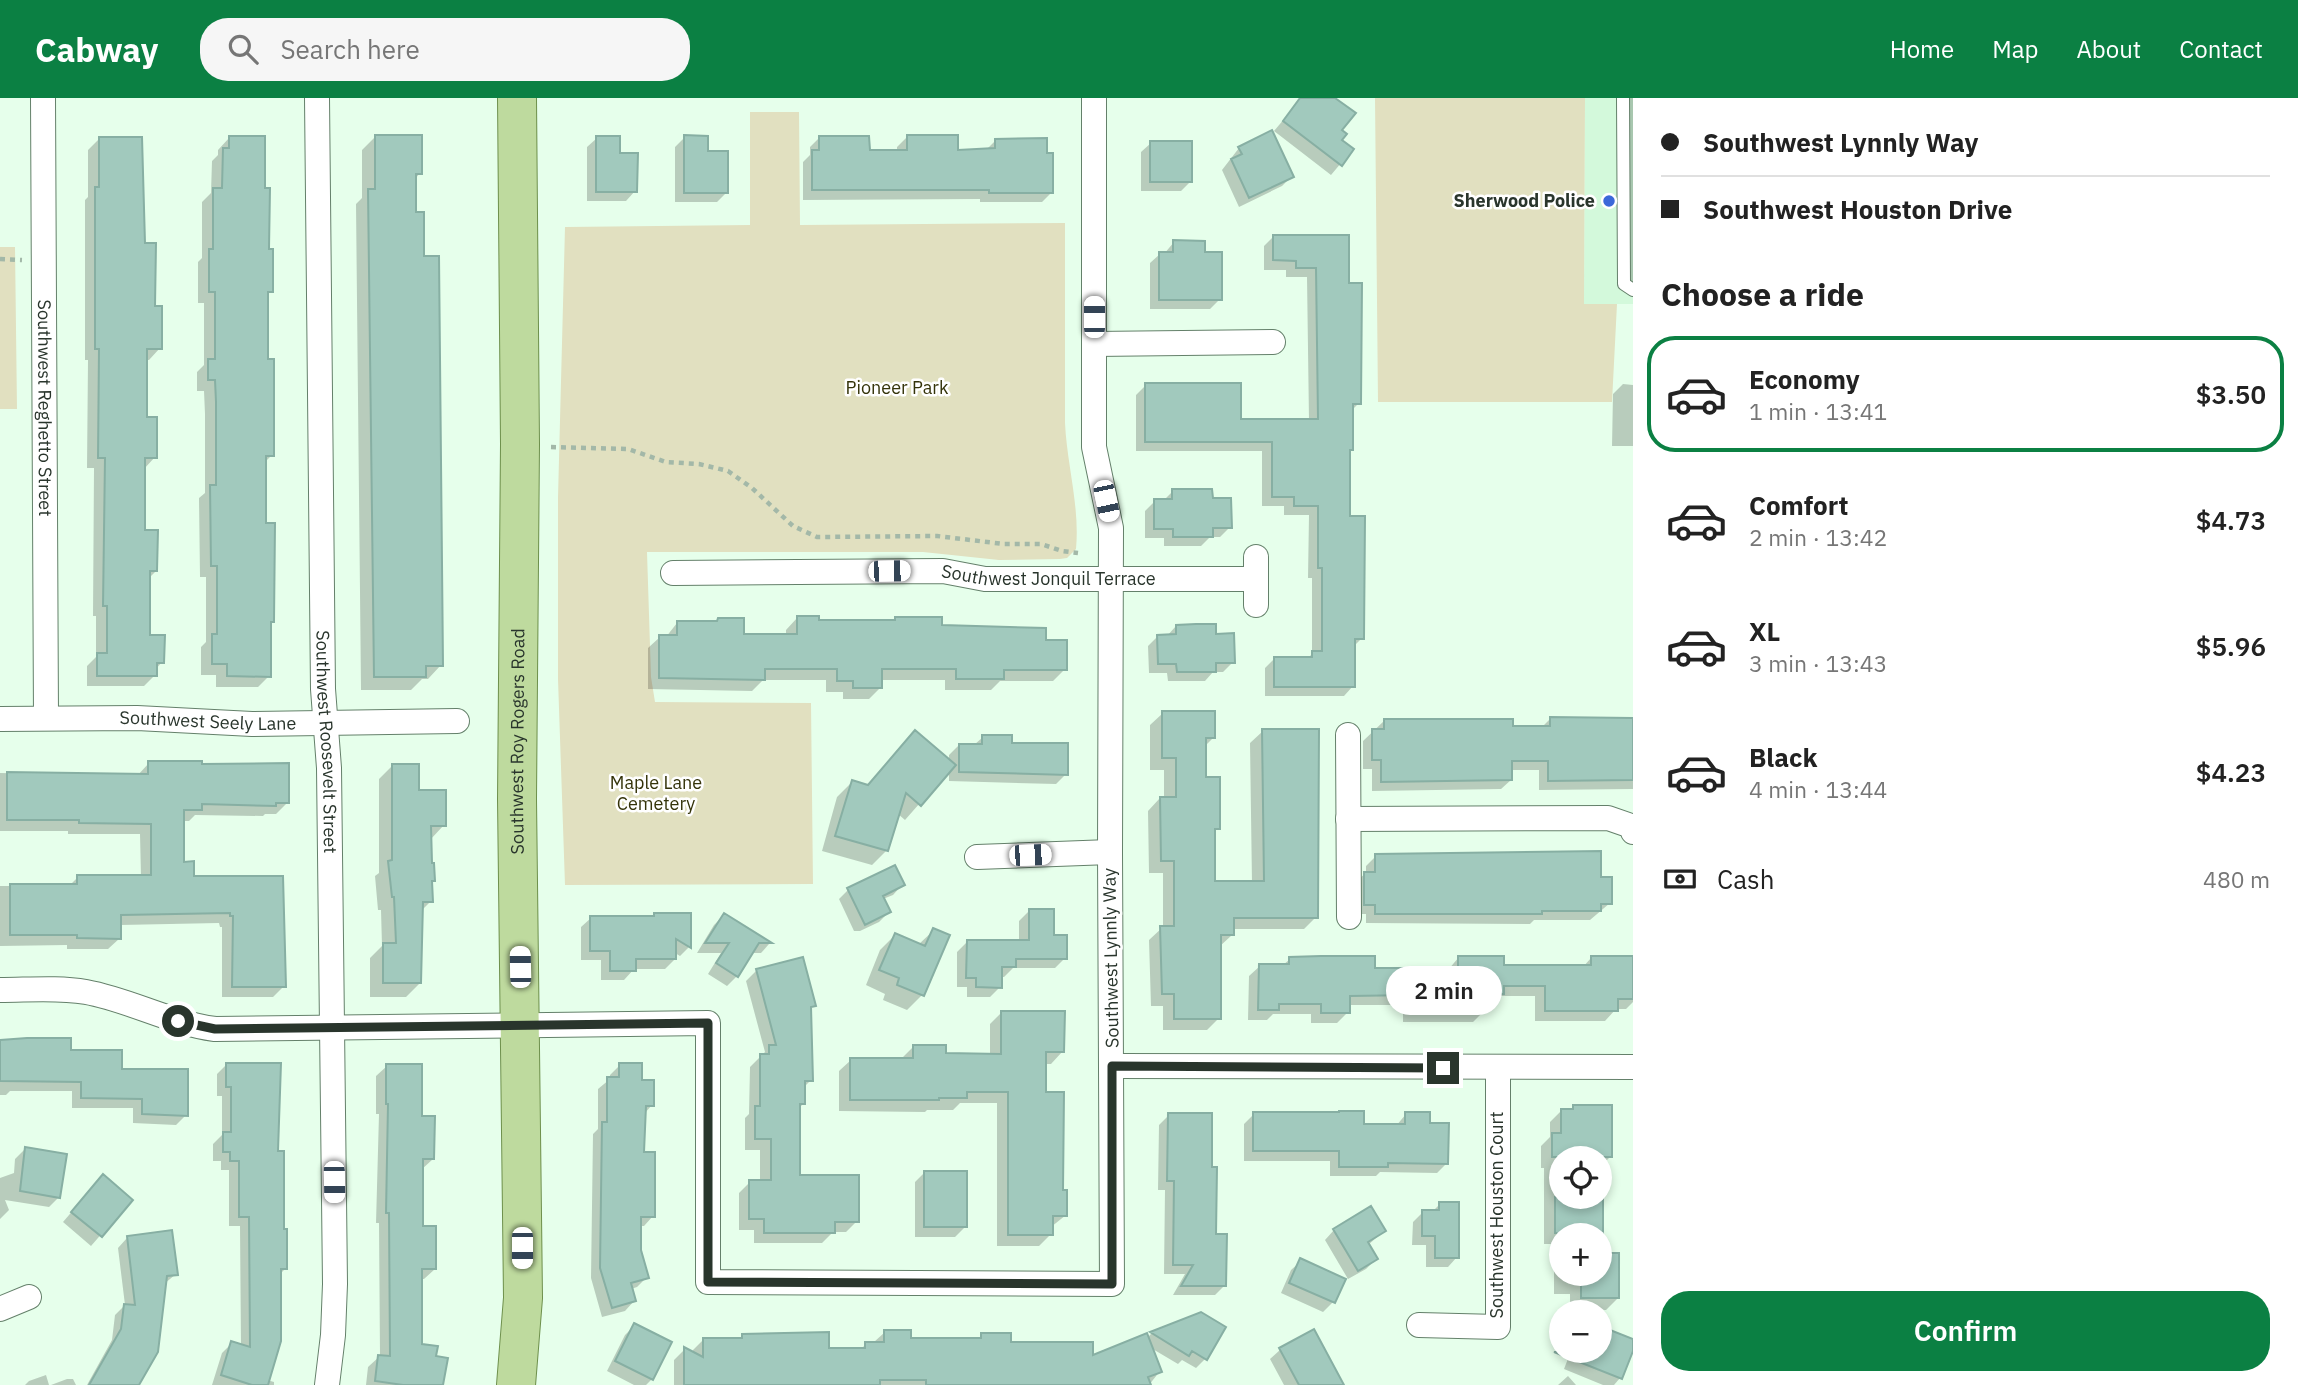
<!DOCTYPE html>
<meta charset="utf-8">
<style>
:root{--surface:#fff;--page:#f6f6f6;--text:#222;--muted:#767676;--line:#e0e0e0;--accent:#0b8043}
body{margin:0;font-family:"IBM Plex Sans",sans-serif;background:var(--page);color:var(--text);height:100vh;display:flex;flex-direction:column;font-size:26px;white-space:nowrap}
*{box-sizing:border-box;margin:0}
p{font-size:23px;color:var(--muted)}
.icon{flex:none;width:38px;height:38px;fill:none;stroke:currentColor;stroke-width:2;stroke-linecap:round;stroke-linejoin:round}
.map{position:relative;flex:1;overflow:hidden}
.drawer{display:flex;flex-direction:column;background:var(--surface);width:665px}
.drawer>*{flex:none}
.hud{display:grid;align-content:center;height:154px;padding:0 28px;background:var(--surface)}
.tools{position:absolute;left:1549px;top:1048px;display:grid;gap:14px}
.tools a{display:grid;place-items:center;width:63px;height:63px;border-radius:50%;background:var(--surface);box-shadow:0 4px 10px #0003;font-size:35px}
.end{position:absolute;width:32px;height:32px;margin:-16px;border:9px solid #29352c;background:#fff;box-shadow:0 0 0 4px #fff}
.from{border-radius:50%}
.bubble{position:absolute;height:49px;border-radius:24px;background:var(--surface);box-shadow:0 4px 10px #0003;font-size:23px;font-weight:600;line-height:49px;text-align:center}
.car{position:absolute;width:21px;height:42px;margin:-21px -10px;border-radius:9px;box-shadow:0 0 5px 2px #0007;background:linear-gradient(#fff 24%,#345 0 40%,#fff 0 76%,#345 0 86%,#fff 0)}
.hud b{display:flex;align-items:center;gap:24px;height:66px;font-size:26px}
.hud b+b{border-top:2px solid var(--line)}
.hud i{width:18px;height:18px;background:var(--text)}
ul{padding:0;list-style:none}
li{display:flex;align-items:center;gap:21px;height:116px;margin:0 14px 10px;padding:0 14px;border:4px solid transparent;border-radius:28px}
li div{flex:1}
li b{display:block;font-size:26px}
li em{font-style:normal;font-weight:600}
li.active{border-color:var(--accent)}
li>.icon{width:63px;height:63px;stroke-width:1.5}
h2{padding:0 28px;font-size:32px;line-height:84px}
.pay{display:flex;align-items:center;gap:18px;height:77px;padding:0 28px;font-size:26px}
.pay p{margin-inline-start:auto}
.cta{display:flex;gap:14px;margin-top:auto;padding:14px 28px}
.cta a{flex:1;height:80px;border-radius:28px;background:var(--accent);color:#fff;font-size:28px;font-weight:600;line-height:80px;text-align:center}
header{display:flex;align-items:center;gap:42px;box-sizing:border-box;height:98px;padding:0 35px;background:var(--accent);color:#fff}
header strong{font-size:33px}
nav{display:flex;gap:38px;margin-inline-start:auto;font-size:24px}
.search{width:490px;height:63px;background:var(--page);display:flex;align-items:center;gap:18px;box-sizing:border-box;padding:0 24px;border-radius:28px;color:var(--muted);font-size:26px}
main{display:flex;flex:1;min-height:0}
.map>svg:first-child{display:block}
</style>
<header>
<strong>Cabway</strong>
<div class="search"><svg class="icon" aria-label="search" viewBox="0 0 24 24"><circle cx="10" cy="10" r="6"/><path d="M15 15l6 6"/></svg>Search here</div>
<nav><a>Home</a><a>Map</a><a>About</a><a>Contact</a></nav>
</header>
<main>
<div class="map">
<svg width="1633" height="1287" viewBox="0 0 1633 1287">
<rect width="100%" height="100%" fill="#e6ffeb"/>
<path fill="#d3f9db" d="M1585 0H1633V206H1584Z"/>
<path fill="#e1e0c0" d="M1375 0H1585L1584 206H1617L1612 304H1378Z
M750 14H799L800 127 1065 125V325C1067 367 1080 409 1076 451L1067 460 1060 461 999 462 923 454H647L651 579 655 604 811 605 813 786 565 787 558 581V400L565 129 750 127Z
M0 149H15L17 311H0Z"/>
<path fill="#0003" fill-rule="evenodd" d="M1309 0H1333L1340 33V43L1352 52 1331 77 1274 33 1301 1Z
M1617 0H1633V184H1617Z
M376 38 420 75 415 81V115L422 160 441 567 428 581H422L411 592H361L356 106 362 100V52Z
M685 39 706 54 727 94 717 104H675V49Z
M907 39 956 53 986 52 996 42 1052 94 1042 104H980V101L803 102V64L810 57V49L819 40 868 53H897V49Z
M229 40 267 153 271 193 266 199V263L272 357 264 365V426L272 523 269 526V578L258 589H216V577H201V549L206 544V479H200L199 400 205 395V316L204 293H197V274L204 267V205H198V164L202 160V104L211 95 212 63 218 57V52Z
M597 40 618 57 635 93 626 103H587V49Z
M99 41 143 147 160 250 149 262H146V321L155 359 144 371V434L156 473 149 480 148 538 162 564 155 572V577L144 588H87V568L96 559V518H93L94 370H87L88 262H85V102L88 99V52Z
M1151 45 1191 83 1181 93H1141V54Z
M1239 50 1292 78 1282 88 1239 109 1222 72Z
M1274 138 1347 186 1359 305 1351 313V351L1348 354V419L1362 540 1353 549V588L1344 598H1265V570L1275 560H1308L1312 556V480H1308L1309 417H1284V408H1262V353H1136V297L1146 287 1239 322 1309 323 1307 179H1286V172H1264V148Z
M1174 144 1203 156 1220 201 1210 211H1150V165L1160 156H1164Z
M1623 286 1633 287V348H1612L1613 296Z
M1173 393 1211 402 1230 429 1220 439H1210L1201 448H1164V440H1145V413L1155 403H1163Z
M797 520 818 524H893L896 521 1044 543 1065 571 1053 583H1000L991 592H945V582H881L880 590 869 601H843V594H826V582H763L752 593 648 591V550L660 539H666L677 525H715L718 522 742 537H786V532Z
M1176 528 1214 538 1233 564 1223 574H1213L1205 583H1168L1167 575H1149L1148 548 1158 538H1167Z
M1163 615 1214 639 1205 648 1204 681 1218 730 1213 735V785H1252L1250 645 1263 633 1316 819 1304 831H1232V837L1219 849V920L1207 932H1163V908H1151L1149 842 1163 829V775H1149L1148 713 1160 700H1164V672H1150V627Z
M1551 620 1633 622V691L1539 692V672H1511V682L1501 691 1372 693V671H1363V643L1385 622 1542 629Z
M983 639 1010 646 1066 676 1056 686 949 683V672L905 722 898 716 887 752 872 767 822 753 837 699 852 684 867 688 901 649 949 663V657L959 647H974Z
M149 665 200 668 288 704 276 716H265L263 718 195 717 189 723H182V766L193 780H281L284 888 273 899H222V829H220L219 825 120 827V840L108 851H67V847L0 848V788H69L78 779H141L140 736H68V733H0V675L137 678Z
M393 667 444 727 430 742 433 783 431 785V803L421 813 420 885 406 899H370V860L382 848 381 812H378L375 778 379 775V681Z
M1376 758 1610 805 1590 822H1534L1530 826 1366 825V816H1355L1354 785 1366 775V768Z
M902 787 893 797 883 801 889 814 879 824 860 833H854L839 801 848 792Z
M1029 813 1052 839 1065 860 1055 870H1013L1004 879H1000V889L990 899H967V889H957V854L967 844H1019V823Z
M689 817V849L680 858 675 855V861L665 871H634L624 882H601V862H581V829L591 820Z
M724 817 769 846 761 855H751L737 878 727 888 708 876 721 855H697L714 827Z
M934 832 948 838 922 897 907 912 883 902 885 896 866 887 880 852 895 837 918 847Z
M1459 859 1502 869H1583L1591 860H1633V904L1626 911H1616L1605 923H1535V898H1499L1491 906H1484V913L1473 924H1403V907H1348V914L1337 925H1311V916H1273L1267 922H1248L1249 878 1260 868H1282L1290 861 1373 872H1448Z
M757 872 814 907 809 912 811 982 804 989V1005L799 1010V1079L857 1123 846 1134H833L822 1145H754V1132H739V1095L750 1084H760V1052H745V1020L749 1016 750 969 765 954 746 883Z
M1002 914 1062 954 1051 966H1044V996L1066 1117 1051 1129V1136L1039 1148H997V1005H960L953 1012H927L925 1014 839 1013V973L851 962 902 960 914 948 944 957H990V926Z
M0 943 69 953 120 973 186 1017 176 1027 133 1025V1010H72V993H10L6 997H0Z
M227 966 276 1055 286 1170 279 1177 267 1282 274 1284V1287H212L222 1255 232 1245 241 1248 240 1128H229V1072H221V1063H213V1046L222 1037V998H217V976Z
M620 967 640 983 652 1007 644 1016 642 1056 653 1118 644 1128H639V1153L647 1179 637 1189 631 1191 634 1203 625 1213 602 1219 591 1180 593 1036 598 1031V991L610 981V977Z
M387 968 421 1019 433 1061 421 1072V1129L435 1171 424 1181H421V1247L434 1259 442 1287H366L368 1269 380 1258 379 1125H376L379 1016H376V978Z
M1574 1009 1610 1059 1602 1067V1157L1618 1200 1606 1212H1570V1196H1554V1146H1544V1070H1541V1048L1550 1039V1024L1562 1012H1571ZM1561 1060H1600V1099H1561ZM1561 1138H1600V1176H1561Z
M1254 1016 1362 1028H1396L1406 1016 1429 1027 1447 1065 1437 1075 1380 1074 1376 1078H1330V1063H1244V1026Z
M1169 1017 1210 1071 1215 1138 1225 1187 1215 1197H1173L1185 1176H1164L1165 1092H1158L1159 1027Z
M25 1051 59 1099 49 1109 5 1102 9 1112 0 1121V1080L14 1075 15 1061Z
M925 1074 965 1129 955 1139H915V1084Z
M93 1089 131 1102 91 1148 63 1124Z
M1440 1106 1457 1159 1448 1169H1426V1147H1412L1413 1124 1423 1114H1432Z
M1334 1132 1384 1133 1368 1147 1376 1161 1366 1171 1348 1181 1325 1142Z
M127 1140 176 1176 164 1186 137 1287H87L112 1242 115 1217 125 1207 118 1150Z
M1301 1163 1333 1204 1323 1214 1281 1195 1291 1172Z
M1201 1216 1205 1261 1196 1270 1182 1262 1178 1266 1151 1250 1160 1273 1149 1287H674V1262L684 1252 693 1256V1252L704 1241 739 1242 743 1238 827 1252H860L866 1246 874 1244 885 1234 910 1241H978L982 1237 1009 1246 1091 1260 1147 1240 1151 1236Z
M635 1227 670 1245 652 1281 646 1287H634L607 1273 625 1237Z
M1606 1232 1633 1243 1620 1280 1614 1287H1603L1564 1271 1571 1253H1600V1238Z
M1280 1252 1342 1287H1284L1270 1261Z
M46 1277 49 1287H25L29 1283Z
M1568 1278 1576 1287H1558Z
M67 1281H73L76 1287H51Z"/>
<path fill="#a1c9bd" stroke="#87afa3" stroke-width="2" d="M1300 0H1335L1356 15 1342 32 1347 36 1342 42 1354 51 1342 68 1283 23Z
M1272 32 1294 79 1249 100 1231 61 1242 56 1238 49Z
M375 37H422V76H416V114H424V158H439L443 568H426V579H374L368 91H375Z
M684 37 708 38V53H728V95H684Z
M907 37H958V52L995 50V41L1047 40V55H1053V95H989V92H812V52H819V38H869L870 52H907Z
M229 38H265V90H270L269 151H273V194H268V261H274V358H266V425H275L274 524H271V579L227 578V566H212V536H217V468H211L210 387H216V304L215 282H208V261H215V194H209V151H213V90H222L223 50H229Z
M596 38H620V55H638L637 94H596Z
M99 39H142L145 145H156L155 208H162V251H147V319H157V360H145V432H158L157 473H150V537H165L164 565H157V578H97V555H107V508H103L105 360H98L99 251H95V89H99Z
M1150 43H1192V84H1150Z
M1273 137H1349V185H1362L1361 306H1353V352H1350V418H1365L1364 541H1355V589H1274V559H1312V553H1322V470H1318V408H1294V399H1272V344H1145V285H1241V321H1318L1316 170H1296V163L1273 162Z
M1173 142 1205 143V154H1222V202H1159V154H1173Z
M1172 391H1212L1213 400H1231L1232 430H1213V439H1173V431H1154V401H1172Z
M797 518H819V522H895V519H942V527L1046 530V542H1067V572H1004V581H956V571H882V590H853V583H837V571H765V582L659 580V537H677V523H717L718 520H744V536H797Z
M1196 526H1216V536L1234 535 1235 565H1216V574H1177L1176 566H1158L1157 537 1176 536V527Z
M1162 613H1215V640H1206V679H1220V731H1215V783H1264L1262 631H1319L1318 820H1234V837H1221V921H1174V896H1162L1160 828H1174V763H1161L1160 699H1176V660H1162Z
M1550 619 1633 620V682L1548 683V663H1512V682L1381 684V662H1372V631H1384V621H1513V628H1550Z
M915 632 956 667 921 708 906 695 888 753 835 738 852 682 868 687Z
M982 637H1012V645H1068V677L959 674V646H982Z
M148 663H202V666L289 665V705H276V708L202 706V712H184V764L194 763V778H283L286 889H232L233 818H230V815L121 817V841L77 840V837H10V786H77V777H151V726L79 725V722H7V674L148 676Z
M392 666H419V692H446V728H431L432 765H434L435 783H432L433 804H423L421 885H383V845H396L394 799H392L388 763 392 762Z
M1601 753V779H1612V806H1601V813H1542V816H1375V807H1364V774H1375V756Z
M895 767 905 787 883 798 891 814 865 827 847 790Z
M1029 811H1054V837H1067V861H1016V869H1002V890L976 889V880H966L967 842H1029Z
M654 815H691V850L676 841V861H636V873H610V853H590V818H654Z
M724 815 772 845H759L738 879 716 865 729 845H705Z
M933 830 950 837 924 898 897 887 899 880 879 872 895 835 925 848Z
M1321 858H1375V870H1458V858H1504V867H1591V858H1633V901H1618V913H1545V888H1504V896H1486V914H1413V897L1350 898V915H1321V906H1279V912H1258L1259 866H1289V859Z
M803 859 816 908 811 909 813 983H805V1006H800V1077H859V1124H835V1135H764V1121H749V1082H771V1041H755V1008H760V956H769V947H776L756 871Z
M1001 913H1065L1064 954H1046V994H1064L1063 1092H1067V1118H1053V1137H1008V994H967V1000H939V1002H850V960H913V947H946V955L1001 956Z
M27 940H71V952H122V971H188V1018L142 1016V1001L81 1000V984L0 983V942Z
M226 965H281L278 1053H284V1131H287V1171H281V1243L268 1287H252L221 1277 231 1243 250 1249 249 1119H239V1063H230V1054H223V1034H231V989H226Z
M619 965H642V982H654V1008H646L644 1054H655V1119H641V1152L649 1180 631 1185 636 1203 612 1210 600 1170 602 1024H607V979H619Z
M386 966H422V1018H435L434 1061H423V1128H436V1171H422V1246L438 1248 436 1258 448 1260 443 1287H403L375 1283 378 1257 390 1258 389 1115H386L388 1006H386Z
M1573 1007H1612V1059H1552V1035H1561V1011H1573Z
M1339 1013H1364V1026H1405V1014H1430V1025H1449L1448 1066 1388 1065V1069H1339V1053H1253V1014H1339Z
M1168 1015H1212V1069H1217L1216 1136H1227L1226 1188H1181L1193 1167H1173L1174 1083H1167Z
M25 1049 67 1056 60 1100 20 1093Z
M924 1073H967V1129H924Z
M103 1076 133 1102 102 1139 71 1114Z
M1555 1099H1603V1135H1555Z
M1439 1104H1459V1160H1435V1138H1422V1112H1439Z
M1371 1108 1386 1133 1368 1144 1378 1161 1358 1173 1333 1131Z
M172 1132 178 1177 167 1178 158 1254 139 1287H89L121 1231 124 1206 135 1207 127 1138Z
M1600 1155H1619V1200H1581V1176H1600Z
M1300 1160 1346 1181 1335 1205 1289 1185Z
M1201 1214 1226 1229 1207 1262 1192 1253 1189 1258 1150 1234Z
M634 1225 672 1244 653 1282 615 1263Z
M1605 1230 1633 1241V1253L1622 1281 1554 1254 1600 1253V1245Z
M1314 1231 1344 1287H1299L1279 1250Z
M884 1232H911V1240H981V1235H1011V1244H1093V1257L1147 1235 1162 1274 1148 1279 1151 1287H926V1282H880V1287H684V1249L703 1259V1240H742V1236L829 1234V1250H865V1244H884Z"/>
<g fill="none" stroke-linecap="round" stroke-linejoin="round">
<defs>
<path id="lane" d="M1623 0 1624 186 1633 192"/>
<g id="street">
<path id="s1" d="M43 0 46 620"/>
<path id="s2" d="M317 0 323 591 329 670 335 1186 333 1237 327 1287"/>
<path d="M1094 246 1273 244"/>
<path d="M1256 459V507"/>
<path id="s3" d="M673 475 943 473 985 481H1256"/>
<path id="s4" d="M0 621 137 620 252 626 457 623"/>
<path d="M1348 637 1349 819"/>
<path d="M1348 721 1608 720 1631 728 1633 734"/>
<path d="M977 759 1110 754"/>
<path d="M0 892C28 892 58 889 86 894 130 902 170 925 215 931L708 925V1184L1112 1186 1110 754 1111 430 1094 349V0"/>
<path d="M1112 968 1633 969"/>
<path d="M0 1211 29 1199"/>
<path d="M1419 1227 1498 1229V970"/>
</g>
<g id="primary">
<path id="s5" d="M516 1287 523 1200 517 701 520 346 517 0"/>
</g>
</defs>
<use href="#lane" stroke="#64806a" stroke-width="14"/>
<use href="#street" stroke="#64806a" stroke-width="26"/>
<use href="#primary" stroke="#6e904c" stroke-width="40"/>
<path stroke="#a3b8a8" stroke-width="4.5" stroke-dasharray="5 5" stroke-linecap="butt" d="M0 161 22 162
M551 349 628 351 666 364 699 366 728 373 752 390 793 428 817 439 937 438 1004 446H1041L1062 453 1078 455"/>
<use href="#lane" stroke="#fff" stroke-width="12"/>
<use href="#street" stroke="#fff" stroke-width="24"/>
<use href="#primary" stroke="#beda9e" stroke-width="38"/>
</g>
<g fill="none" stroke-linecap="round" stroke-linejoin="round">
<path stroke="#29352c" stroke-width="9" d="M178 923 215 931 708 925V1184L1112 1186V968L1443 970"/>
</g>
<circle fill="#3c68d9" stroke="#fff" stroke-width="2.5" cx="1609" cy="103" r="7"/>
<g text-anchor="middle" stroke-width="5" stroke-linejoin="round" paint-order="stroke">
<g font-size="18" font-weight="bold" fill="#29352c" stroke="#fff" text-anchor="end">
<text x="1595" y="109">Sherwood Police</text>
</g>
<g font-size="18" fill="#343309" stroke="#fff">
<text x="897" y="296">Pioneer Park</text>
<text x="656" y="691">Maple Lane<tspan x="656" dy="21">Cemetery</tspan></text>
</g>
<g font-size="18" fill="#29352c" stroke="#fff">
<text dy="6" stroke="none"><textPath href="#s1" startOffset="310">Southwest Reghetto Street</textPath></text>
<text dy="6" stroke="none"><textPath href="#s3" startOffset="376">Southwest Jonquil Terrace</textPath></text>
<text dy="6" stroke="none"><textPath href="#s4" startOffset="208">Southwest Seely Lane</textPath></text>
<text dy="6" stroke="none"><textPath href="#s2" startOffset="644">Southwest Roosevelt Street</textPath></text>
<text dy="6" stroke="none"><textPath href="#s5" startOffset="644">Southwest Roy Rogers Road</textPath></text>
<text transform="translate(1111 860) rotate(-91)" y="6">Southwest Lynnly Way</text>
<text transform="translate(1497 1117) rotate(-90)" y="6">Southwest Houston Court</text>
</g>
</g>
</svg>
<div class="tools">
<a><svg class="icon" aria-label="locate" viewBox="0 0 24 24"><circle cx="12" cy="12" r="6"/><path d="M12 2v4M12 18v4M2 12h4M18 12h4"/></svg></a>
<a>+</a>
<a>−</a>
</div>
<i class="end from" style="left:178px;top:923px"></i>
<i class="end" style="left:1443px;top:970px"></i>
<div class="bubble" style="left:1386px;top:868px;width:116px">2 min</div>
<i class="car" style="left:1094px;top:219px;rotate:0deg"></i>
<i class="car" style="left:1106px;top:403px;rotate:168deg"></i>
<i class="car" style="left:889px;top:473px;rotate:89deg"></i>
<i class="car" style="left:1030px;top:757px;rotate:88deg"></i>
<i class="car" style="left:520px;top:869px;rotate:359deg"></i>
<i class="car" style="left:334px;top:1084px;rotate:179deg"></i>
<i class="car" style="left:522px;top:1150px;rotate:180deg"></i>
</div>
<section class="drawer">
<div class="hud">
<b><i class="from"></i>Southwest Lynnly Way</b>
<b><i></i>Southwest Houston Drive</b>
</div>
<h2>Choose a ride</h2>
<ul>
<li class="active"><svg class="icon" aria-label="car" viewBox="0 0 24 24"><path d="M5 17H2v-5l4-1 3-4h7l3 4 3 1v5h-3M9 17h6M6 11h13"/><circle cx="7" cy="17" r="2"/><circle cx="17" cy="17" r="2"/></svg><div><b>Economy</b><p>1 min · 13:41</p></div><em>$3.50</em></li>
<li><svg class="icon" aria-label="car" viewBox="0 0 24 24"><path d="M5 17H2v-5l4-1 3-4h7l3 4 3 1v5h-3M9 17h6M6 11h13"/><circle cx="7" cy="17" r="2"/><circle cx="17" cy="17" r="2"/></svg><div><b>Comfort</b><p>2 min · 13:42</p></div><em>$4.73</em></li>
<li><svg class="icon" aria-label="car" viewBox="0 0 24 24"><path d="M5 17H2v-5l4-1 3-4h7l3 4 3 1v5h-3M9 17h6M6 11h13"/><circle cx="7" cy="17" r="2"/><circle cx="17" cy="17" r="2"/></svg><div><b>XL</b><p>3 min · 13:43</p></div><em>$5.96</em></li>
<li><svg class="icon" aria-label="car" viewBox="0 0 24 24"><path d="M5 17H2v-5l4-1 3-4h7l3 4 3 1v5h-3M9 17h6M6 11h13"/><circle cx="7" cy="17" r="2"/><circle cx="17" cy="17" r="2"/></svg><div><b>Black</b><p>4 min · 13:44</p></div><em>$4.23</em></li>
</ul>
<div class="pay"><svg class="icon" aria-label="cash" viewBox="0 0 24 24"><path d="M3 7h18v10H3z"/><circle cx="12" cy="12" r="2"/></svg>Cash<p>480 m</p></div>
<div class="cta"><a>Confirm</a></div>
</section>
</main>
